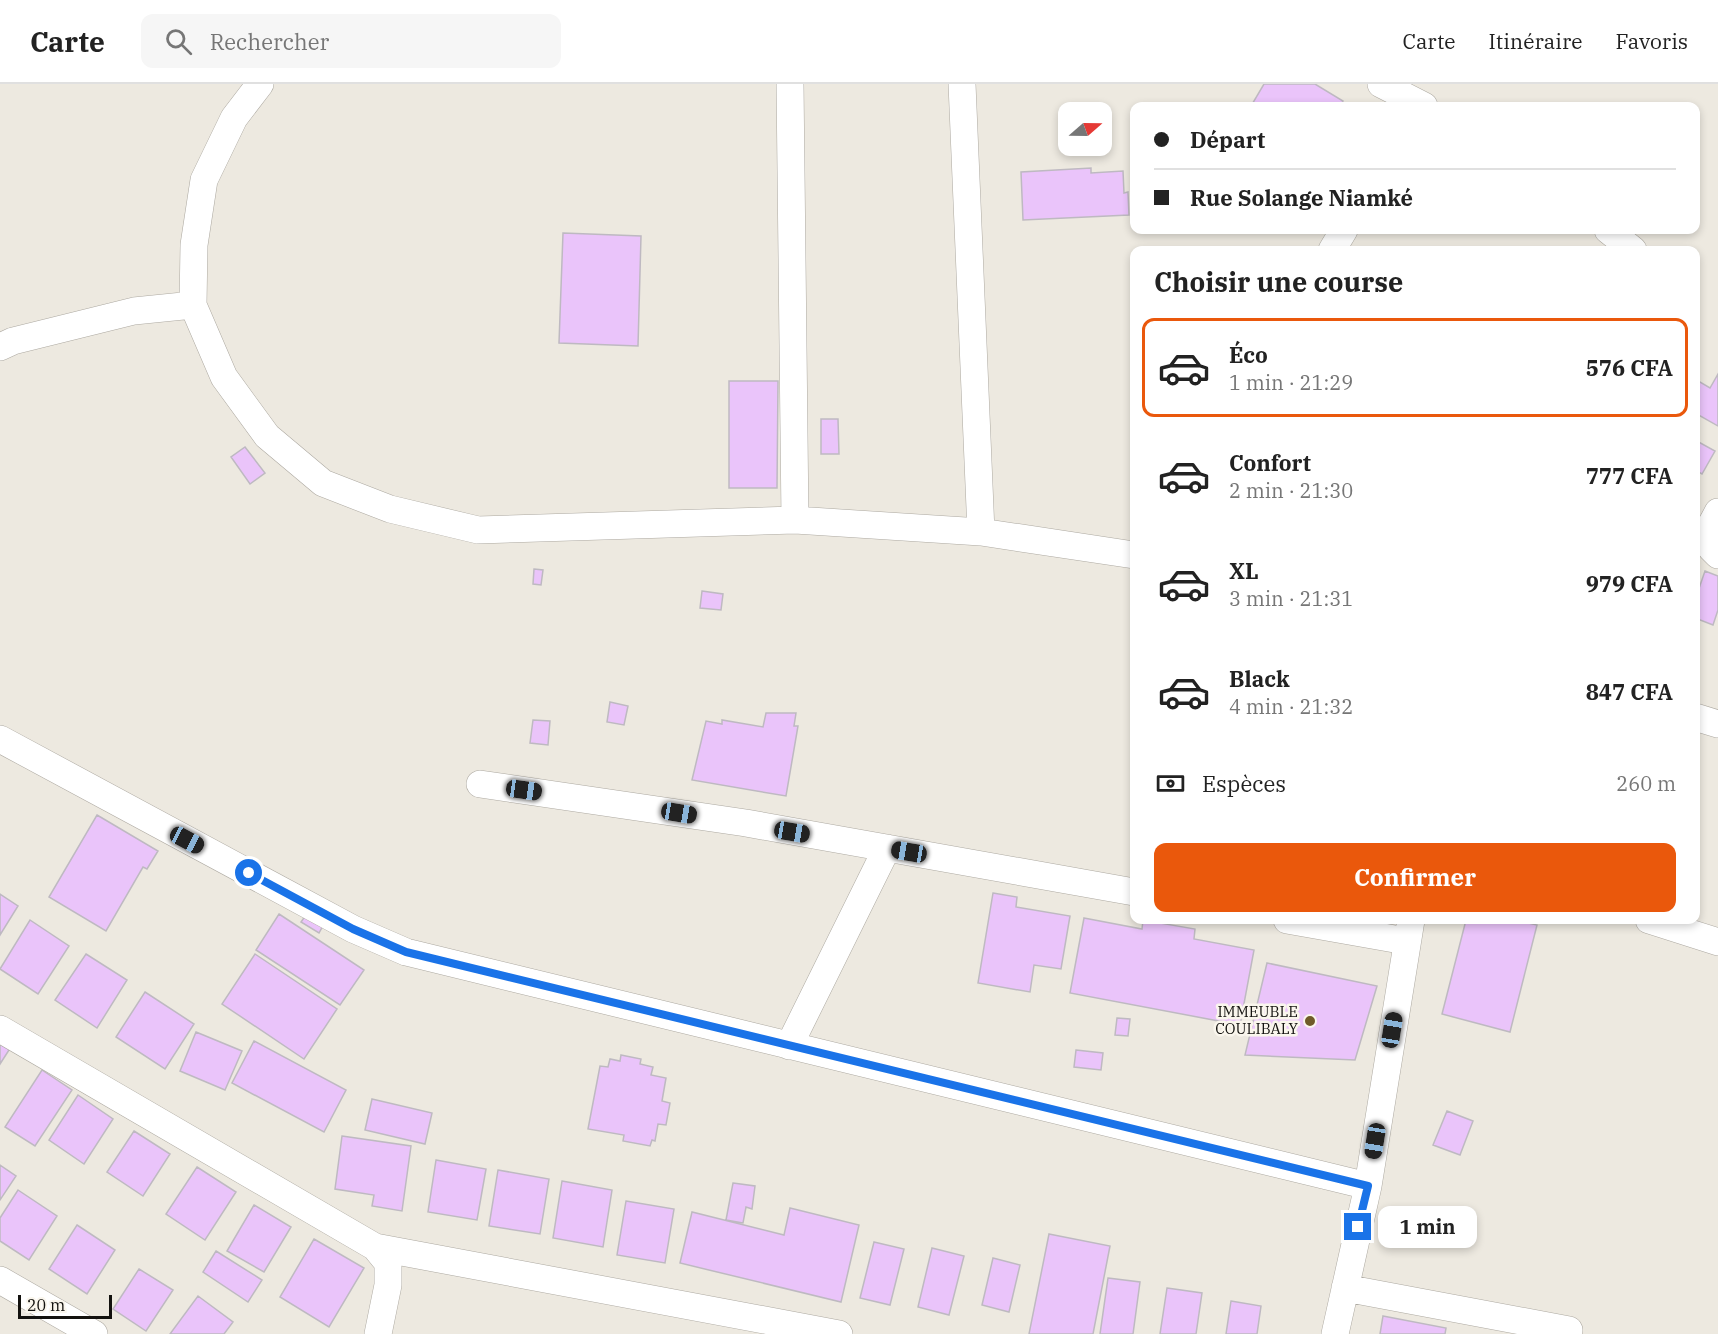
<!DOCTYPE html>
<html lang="fr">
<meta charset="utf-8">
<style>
:root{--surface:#fff;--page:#f6f6f6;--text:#222;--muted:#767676;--line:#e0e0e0;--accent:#ea580c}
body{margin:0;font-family:"IBM Plex Serif",serif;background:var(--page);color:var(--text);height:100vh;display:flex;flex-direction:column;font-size:22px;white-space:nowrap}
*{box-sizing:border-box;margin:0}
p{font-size:20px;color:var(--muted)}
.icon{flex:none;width:33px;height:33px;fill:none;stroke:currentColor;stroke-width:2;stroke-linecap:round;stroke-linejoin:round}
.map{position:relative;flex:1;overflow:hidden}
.drawer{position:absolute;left:1130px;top:162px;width:570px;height:678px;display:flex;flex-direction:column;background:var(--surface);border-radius:12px;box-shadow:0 3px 9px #0003}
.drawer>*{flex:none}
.hud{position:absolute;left:1130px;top:18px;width:570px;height:132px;border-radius:12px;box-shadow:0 3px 9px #0003;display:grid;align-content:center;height:132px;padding:0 24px;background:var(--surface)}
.needle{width:39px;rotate:70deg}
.buttons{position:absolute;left:1058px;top:18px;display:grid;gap:12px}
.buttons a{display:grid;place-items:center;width:54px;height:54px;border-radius:12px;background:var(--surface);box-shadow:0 3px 9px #0003;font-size:30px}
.scale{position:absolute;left:18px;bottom:15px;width:94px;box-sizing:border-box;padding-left:6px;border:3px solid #13120f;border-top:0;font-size:16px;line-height:21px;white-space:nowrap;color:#13120f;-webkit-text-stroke:4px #faf6ed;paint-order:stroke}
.end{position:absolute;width:27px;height:27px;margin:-14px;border:8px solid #1a73e8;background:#fff;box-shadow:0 0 0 3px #fff}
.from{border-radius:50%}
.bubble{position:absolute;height:42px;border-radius:12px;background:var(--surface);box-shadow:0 3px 9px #0003;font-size:20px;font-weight:700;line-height:42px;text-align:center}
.car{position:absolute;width:18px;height:36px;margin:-18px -9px;border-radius:8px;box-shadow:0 0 4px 2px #0007;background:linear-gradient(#222 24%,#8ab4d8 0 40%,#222 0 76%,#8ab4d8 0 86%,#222 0)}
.hud b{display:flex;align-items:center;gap:21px;height:57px;font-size:22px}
.hud b+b{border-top:2px solid var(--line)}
.hud i{width:15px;height:15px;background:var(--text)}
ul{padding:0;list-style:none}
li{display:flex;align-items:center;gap:18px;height:99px;margin:0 12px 9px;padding:0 12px;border:3px solid transparent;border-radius:12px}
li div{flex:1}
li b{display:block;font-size:22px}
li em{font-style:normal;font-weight:700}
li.current{border-color:var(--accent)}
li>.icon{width:54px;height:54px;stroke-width:1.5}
h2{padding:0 24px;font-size:27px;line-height:72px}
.pay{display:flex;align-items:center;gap:15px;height:66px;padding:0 24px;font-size:22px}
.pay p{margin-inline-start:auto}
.action{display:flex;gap:12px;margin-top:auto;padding:12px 24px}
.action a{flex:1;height:69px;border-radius:12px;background:var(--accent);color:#fff;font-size:24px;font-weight:700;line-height:69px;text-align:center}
header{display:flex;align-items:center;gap:36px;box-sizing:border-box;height:84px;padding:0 30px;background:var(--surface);border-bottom:2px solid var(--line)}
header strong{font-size:28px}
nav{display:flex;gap:33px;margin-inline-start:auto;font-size:21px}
.search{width:420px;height:54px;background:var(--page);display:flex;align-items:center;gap:15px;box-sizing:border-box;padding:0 21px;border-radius:12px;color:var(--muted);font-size:22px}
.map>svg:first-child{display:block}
</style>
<header>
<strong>Carte</strong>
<div class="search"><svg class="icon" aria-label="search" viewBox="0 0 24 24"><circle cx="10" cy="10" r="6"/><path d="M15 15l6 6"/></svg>Rechercher</div>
<nav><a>Carte</a><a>Itinéraire</a><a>Favoris</a></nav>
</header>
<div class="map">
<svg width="1718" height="1250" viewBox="0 0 1718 1250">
<rect width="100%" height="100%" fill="#ede9e0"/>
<path fill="#eac4fa" stroke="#beb9c1" stroke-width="1.5" d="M1264 0H1315L1343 17 1340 22H1251Z
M1091 84V89L1123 87 1124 109 1128 108 1129 131 1023 136 1021 88Z
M563 149 641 152 638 262 559 259Z
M1718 290V342L1695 329V295L1710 304Z
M729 297H778L777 404H729Z
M821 335H838L839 370H821Z
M1695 356 1715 367 1702 390 1695 386Z
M245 363 265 389 250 400 231 373Z
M534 485 543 486 541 501 533 500Z
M1705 487 1718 492V526L1713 541 1695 534V516Z
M702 507 723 510 721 526 700 524Z
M610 618 628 622 624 641 607 638Z
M766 629H796L794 642H798L786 712 692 696 706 637 722 640V636L763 643Z
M533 636 550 637 548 661 530 659Z
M97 731 158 767 147 785 143 783 106 847 49 813Z
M993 809 1017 813 1016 823 1070 832 1061 885 1034 881 1030 908 978 899Z
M0 810 18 822 0 851Z
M308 828 325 838 319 849 301 838Z
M279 830 364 886 340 921 256 866Z
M1084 834 1142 845 1143 836 1195 845 1194 855 1254 866 1240 941 1070 909Z
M30 836 69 862 38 910 0 885Z
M1466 836H1515L1537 841 1510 948 1442 930Z
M86 870 127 896 97 944 55 916Z
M255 870 337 925 304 975 222 920Z
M1267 879 1377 902 1355 976 1245 971Z
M145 908 194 940 165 985 116 953Z
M1117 934 1130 935 1128 952 1115 951Z
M196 948 242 967 225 1006 180 987Z
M0 955 11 963 0 980Z
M254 957 346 1006 324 1048 232 999Z
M1076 966 1103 969 1101 986 1074 983Z
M621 971 641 975 640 980 653 983 651 991 666 994 662 1017 670 1019 666 1041 658 1040 655 1057 652 1056 650 1062 623 1057 624 1051 588 1045 600 982 608 983 610 975 620 977Z
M42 986 72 1006 35 1062 5 1043Z
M78 1011 113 1035 84 1080 49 1056Z
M372 1015 432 1029 425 1060 365 1046Z
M1447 1027 1473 1037 1460 1071 1433 1061Z
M134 1047 170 1070 143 1112 107 1088Z
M342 1052 411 1062 402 1127 372 1122 374 1111 335 1105Z
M436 1076 486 1085 477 1136 428 1128Z
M0 1081 16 1092 0 1116Z
M197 1083 236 1108 205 1156 166 1130Z
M498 1086 549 1095 540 1150 489 1142Z
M562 1097 612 1106 603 1163 553 1154Z
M733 1099 755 1102 752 1125 746 1123 743 1139 726 1136Z
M18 1106 57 1132 29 1176 0 1157V1134Z
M626 1117 674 1125 665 1179 617 1171Z
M254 1121 291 1143 264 1188 227 1167Z
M790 1124 859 1141 841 1218 680 1179 692 1128 784 1151Z
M77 1141 115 1166 87 1210 49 1185Z
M1049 1150 1110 1162 1093 1250H1029Z
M314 1155 364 1184 329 1243 280 1213Z
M874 1158 904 1165 890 1221 860 1214Z
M932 1164 964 1172 949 1231 918 1223Z
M216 1167 262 1196 248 1218 203 1188Z
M993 1174 1020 1181 1009 1228 982 1221Z
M139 1185 173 1206 146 1247 113 1225Z
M1108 1194 1140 1198 1133 1250H1100Z
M1167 1204 1202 1209 1196 1250H1160Z
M198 1212 233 1238 224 1250H170Z
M1231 1217 1261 1222 1257 1250H1226Z
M1383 1232 1446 1244 1445 1250H1380Z"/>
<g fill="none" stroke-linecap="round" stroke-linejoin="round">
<defs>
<path id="minor" d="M790 0 795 436
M962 0 981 448
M1381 0 1424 22
M1608 146 1633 166
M1332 166 1344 146
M193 221 224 293 267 352 323 399 390 425 478 446 795 436 981 448 1134 471
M0 263 13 257 134 227 193 221 194 161 204 96 234 34 260 0
M1718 428 1711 441V464L1718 471
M1695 633 1718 640
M0 655 353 845 406 868 1368 1102
M480 700 746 739 1134 808
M1287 836 1406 857
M1649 836 1718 858
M0 945 375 1163 839 1250
M789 962 887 764
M375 1163 388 1179V1201L378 1250
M0 1196 94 1250
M1345 1204 1569 1246
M1335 1250 1368 1102 1411 836"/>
</defs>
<use href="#minor" stroke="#ada9a1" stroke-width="28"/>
<use href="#minor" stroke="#fff" stroke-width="27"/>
</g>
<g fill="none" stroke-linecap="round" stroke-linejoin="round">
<path stroke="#1a73e8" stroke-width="8" d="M249 789 353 845 406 868 1368 1102 1358 1143"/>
</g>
<circle fill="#6f5b29" stroke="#faf6ed" stroke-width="2" cx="1310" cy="937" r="6"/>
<g text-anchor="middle" stroke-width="5" stroke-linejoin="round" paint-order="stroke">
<g font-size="15" fill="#13120f" stroke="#faf6ed" text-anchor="end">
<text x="1298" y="933">IMMEUBLE<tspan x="1298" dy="17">COULIBALY</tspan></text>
</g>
</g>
</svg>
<div class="buttons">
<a><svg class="needle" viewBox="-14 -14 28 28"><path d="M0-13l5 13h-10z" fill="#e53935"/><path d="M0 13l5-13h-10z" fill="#767676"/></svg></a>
</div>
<div class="scale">20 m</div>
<i class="end from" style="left:249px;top:789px"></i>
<i class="end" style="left:1358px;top:1143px"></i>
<div class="bubble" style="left:1378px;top:1122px;width:99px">1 min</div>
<i class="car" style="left:524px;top:706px;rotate:98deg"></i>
<i class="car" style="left:679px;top:729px;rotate:99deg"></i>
<i class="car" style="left:792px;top:748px;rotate:100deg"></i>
<i class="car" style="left:187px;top:756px;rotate:118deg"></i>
<i class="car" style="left:909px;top:768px;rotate:280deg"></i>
<i class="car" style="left:1392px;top:946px;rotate:9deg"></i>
<i class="car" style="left:1375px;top:1057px;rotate:189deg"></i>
<div class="hud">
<b><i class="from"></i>Départ</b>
<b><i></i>Rue Solange Niamké</b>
</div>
<section class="drawer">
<h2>Choisir une course</h2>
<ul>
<li class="current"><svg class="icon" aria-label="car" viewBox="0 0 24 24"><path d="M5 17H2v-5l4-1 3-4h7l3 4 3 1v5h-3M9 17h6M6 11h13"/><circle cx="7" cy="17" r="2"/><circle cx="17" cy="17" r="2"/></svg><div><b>Éco</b><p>1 min · 21:29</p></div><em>576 CFA</em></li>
<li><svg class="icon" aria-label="car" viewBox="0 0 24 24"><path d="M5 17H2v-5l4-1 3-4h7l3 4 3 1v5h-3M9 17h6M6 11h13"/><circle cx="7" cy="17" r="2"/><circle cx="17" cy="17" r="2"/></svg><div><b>Confort</b><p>2 min · 21:30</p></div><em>777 CFA</em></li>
<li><svg class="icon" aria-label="car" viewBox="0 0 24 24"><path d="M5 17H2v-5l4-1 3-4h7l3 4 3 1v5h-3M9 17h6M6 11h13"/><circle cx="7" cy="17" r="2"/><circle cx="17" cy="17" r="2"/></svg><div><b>XL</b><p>3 min · 21:31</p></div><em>979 CFA</em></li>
<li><svg class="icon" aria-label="car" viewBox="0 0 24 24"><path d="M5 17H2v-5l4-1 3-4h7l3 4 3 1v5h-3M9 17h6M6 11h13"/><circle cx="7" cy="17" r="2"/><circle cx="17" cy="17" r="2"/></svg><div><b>Black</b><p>4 min · 21:32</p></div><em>847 CFA</em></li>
</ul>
<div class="pay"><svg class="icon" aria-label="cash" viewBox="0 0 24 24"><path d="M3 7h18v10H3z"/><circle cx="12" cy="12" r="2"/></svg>Espèces<p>260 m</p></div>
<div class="action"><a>Confirmer</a></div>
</section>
</div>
